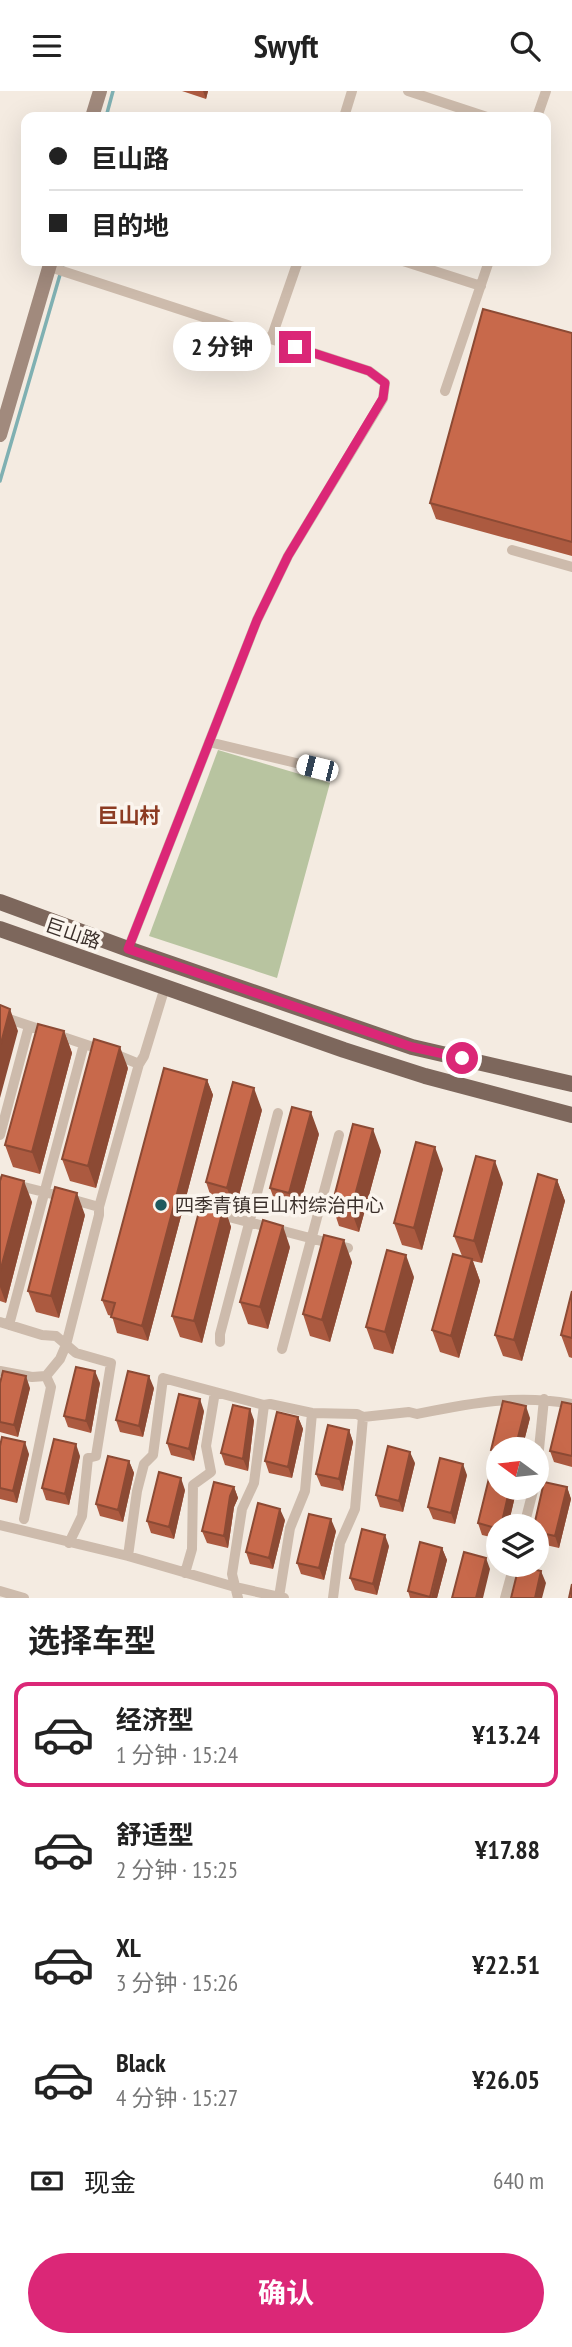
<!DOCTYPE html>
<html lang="zh">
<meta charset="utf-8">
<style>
:root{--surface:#fff;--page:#f6f6f6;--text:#222;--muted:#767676;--line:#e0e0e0;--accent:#db2777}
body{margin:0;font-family:"PT Sans Narrow","Noto Sans SC",sans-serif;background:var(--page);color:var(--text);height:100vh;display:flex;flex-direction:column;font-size:26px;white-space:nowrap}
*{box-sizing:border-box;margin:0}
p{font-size:23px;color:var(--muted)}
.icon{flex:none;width:38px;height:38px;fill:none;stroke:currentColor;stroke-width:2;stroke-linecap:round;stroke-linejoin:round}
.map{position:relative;height:1507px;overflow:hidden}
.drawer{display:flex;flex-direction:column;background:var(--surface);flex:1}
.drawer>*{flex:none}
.top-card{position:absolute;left:21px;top:21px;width:530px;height:154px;border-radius:14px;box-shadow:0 7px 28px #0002;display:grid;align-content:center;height:154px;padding:0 28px;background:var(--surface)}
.needle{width:46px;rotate:285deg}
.buttons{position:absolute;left:486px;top:1346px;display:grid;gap:14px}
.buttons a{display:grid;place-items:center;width:63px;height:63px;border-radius:50%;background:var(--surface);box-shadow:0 7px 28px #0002;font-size:35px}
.end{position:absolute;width:32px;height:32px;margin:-16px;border:9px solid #db2777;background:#fff;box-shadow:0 0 0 4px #fff}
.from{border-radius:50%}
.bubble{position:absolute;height:49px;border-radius:24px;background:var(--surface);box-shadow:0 7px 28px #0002;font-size:23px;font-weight:700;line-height:49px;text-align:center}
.car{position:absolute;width:21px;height:42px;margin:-21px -10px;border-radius:9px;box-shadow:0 0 5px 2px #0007;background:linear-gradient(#fff 24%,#345 0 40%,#fff 0 76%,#345 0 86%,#fff 0)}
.top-card b{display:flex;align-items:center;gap:24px;height:66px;font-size:26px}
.top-card b+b{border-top:2px solid var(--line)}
.top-card i{width:18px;height:18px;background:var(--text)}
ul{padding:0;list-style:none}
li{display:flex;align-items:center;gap:21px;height:105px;margin:0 14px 10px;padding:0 14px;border:4px solid transparent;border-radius:14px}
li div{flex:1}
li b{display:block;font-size:26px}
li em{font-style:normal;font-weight:700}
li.active{border-color:var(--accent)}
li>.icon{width:63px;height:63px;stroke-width:1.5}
h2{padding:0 28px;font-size:32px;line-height:84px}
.pay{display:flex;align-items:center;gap:18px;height:77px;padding:0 28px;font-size:26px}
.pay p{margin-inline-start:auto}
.button{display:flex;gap:14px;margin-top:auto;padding:14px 28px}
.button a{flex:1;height:80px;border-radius:42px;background:var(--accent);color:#fff;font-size:28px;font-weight:700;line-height:80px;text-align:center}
header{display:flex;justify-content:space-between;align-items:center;height:91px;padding:0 28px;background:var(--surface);font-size:32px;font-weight:700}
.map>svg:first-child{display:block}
</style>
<header><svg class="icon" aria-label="menu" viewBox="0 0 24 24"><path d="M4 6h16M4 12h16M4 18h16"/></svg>Swyft<svg class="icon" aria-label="search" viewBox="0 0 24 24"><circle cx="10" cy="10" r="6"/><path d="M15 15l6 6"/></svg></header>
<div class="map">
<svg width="572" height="1507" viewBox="0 0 572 1507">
<rect width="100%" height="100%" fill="#f4ebe1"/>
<path fill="#b8c4a0" d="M218 659 330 692 277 887 149 845Z"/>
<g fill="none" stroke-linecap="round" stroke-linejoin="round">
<path stroke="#7fb0b2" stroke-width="3.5" d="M106 26 113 0
M0 390 64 170"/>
<path stroke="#cdbbac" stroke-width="10" d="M408 0 487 26
M344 26 352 0
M537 26 546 0
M403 170 481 195
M50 176 369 280 385 292 383 308 288 465 257 529 128 858
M271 248 298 170
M445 300 489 170
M512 459 572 476
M209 651 317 677
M0 925 90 955
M112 962 139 973
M0 1044 29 935
M0 1090 52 1103
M67 1107 99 1116
M191 1116 348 1157
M0 1231 42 1244 56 1245 76 1262 111 1272 96 1365 88 1367 82 1425 69 1452
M9 1234 84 953
M220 1251V1243L278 1022
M282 1258 339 1044
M0 1280 32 1286 46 1285 51 1296 24 1428
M46 1285 60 1268 66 1254 99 1124V1116L139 973 144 965 165 896
M537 1378 544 1308
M0 1434 128 1465 235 1496 284 1507
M524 1435 534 1396
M128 1465 137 1400 144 1373 153 1364 163 1287 264 1314 270 1313 312 1322 357 1323 363 1326 409 1321 417 1323C472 1312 516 1303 572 1313
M185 1482 192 1458 193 1394 211 1381 206 1355 215 1301
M0 1500 24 1507
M279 1506 290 1437 305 1400 312 1322
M238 1507 232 1483 242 1418 254 1392 264 1314
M333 1507 340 1452 355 1418 363 1326
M505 1507 514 1474"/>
<path stroke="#a18a7d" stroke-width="14" d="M92 26 100 0
M0 344 51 170"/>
<path stroke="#7d675c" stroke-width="16" d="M0 811 128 858 412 956 572 993
M0 838 344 959 425 985 572 1024"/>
</g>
<path fill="#ac5a40" d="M182 0H208L206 8Z
M572 242V465L436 428 430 412Z
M64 940 72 962 40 1083 13 1076 5 1054Z
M128 977 96 1097 70 1090 62 1068Z
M207 989 213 1004 148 1250 117 1242 112 1225 108 1224 102 1209Z
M262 1019 235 1119 224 1116 231 1136 202 1252 180 1246 172 1225 213 1112 206 1091Z
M319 1043 297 1124 278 1119 270 1097Z
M381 1060 359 1141 339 1135 332 1114Z
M443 1078 422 1159 402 1154 394 1132Z
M557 1089 565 1110 522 1270 503 1265 495 1244Z
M0 1090 32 1111 6 1212 0 1210Z
M503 1092 482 1172 473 1170 480 1190 459 1267 440 1261 432 1239 462 1165 454 1145Z
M85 1124 59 1227 36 1221 28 1200Z
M290 1156 268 1238 248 1233 240 1211Z
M352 1171 330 1251 310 1245 303 1223Z
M414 1186 393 1263 374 1258 366 1236Z
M572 1200V1267L569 1266 561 1244Z
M0 1292 30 1297 18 1346 0 1341Z
M100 1292 91 1342 68 1336 64 1325Z
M154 1297 143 1346 120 1341 116 1329Z
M572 1313V1376L554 1371 550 1360Z
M204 1320 194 1370 171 1364 167 1352Z
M298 1326 303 1338 292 1387 269 1382 265 1370Z
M530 1327 522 1358H499V1372L495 1371 491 1359Z
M254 1329 248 1380 225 1374 221 1362Z
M349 1339 353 1351 343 1400 321 1395 316 1383Z
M0 1355 29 1363 17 1412 0 1408Z
M80 1365 69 1414 46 1409 42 1397Z
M129 1370 134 1382 123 1431 100 1425 96 1413Z
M415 1372 403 1421 380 1416 376 1404Z
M467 1384 455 1433 433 1428 428 1416Z
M234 1396 238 1407 234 1416 228 1457 207 1452 202 1440Z
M567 1396 571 1408 559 1457 537 1452V1435Z
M185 1399 174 1448 151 1442 147 1430Z
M516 1401 508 1435H499V1448L482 1444 478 1432Z
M285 1429 273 1478 250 1473 246 1461Z
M336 1440 324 1489 301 1483 297 1472Z
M389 1455 377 1504 355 1499 350 1487Z
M442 1457 447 1469 437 1507H410L408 1500Z"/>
<path fill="#8c4a34" d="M203 0H208L206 8Z
M10 918 18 940 0 1007V956Z
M64 940 72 962 40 1083 32 1061Z
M120 956 128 977 96 1097 88 1075Z
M207 989 213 1004 148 1250 142 1235Z
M254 997 262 1019 235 1119 227 1097Z
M311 1021 319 1043 297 1124 289 1102Z
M373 1038 381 1060 359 1141 351 1119Z
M435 1056 443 1078 422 1159 414 1137Z
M495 1070 503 1092 482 1172 474 1150Z
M557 1089 565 1110 522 1270 514 1249Z
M24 1090 32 1111 6 1212 0 1196V1181Z
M77 1102 85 1124 59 1227 51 1205Z
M224 1115 231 1136 202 1252 194 1230Z
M283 1135 290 1156 268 1238 260 1216Z
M344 1149 352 1171 330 1251 322 1229Z
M406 1164 414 1186 393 1263 385 1241Z
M472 1168 480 1190 459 1267 451 1245Z
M95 1280 100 1292 91 1342 86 1330Z
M26 1285 30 1297 18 1346 14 1334Z
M149 1285 154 1297 143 1346 139 1335Z
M200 1308 204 1320 194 1370 189 1358Z
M526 1315 530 1327 522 1358H515Z
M250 1318 254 1329 248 1380 243 1368Z
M298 1326 303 1338 292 1387 288 1376Z
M349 1339 353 1351 343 1400 339 1388Z
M25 1351 29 1363 17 1412 13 1400Z
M76 1353 80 1365 69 1414 65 1403Z
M410 1361 415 1372 403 1421 399 1410Z
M129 1370 134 1382 123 1431 118 1419Z
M463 1373 467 1384 455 1433 451 1422Z
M181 1387 185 1399 174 1448 169 1436Z
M234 1396 238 1407 234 1416 228 1457 224 1445 230 1405Z
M510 1396H515L516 1401 508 1435H501Z
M567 1396 571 1408 559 1457 555 1445Z
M280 1418 285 1429 273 1478 269 1467Z
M331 1428 336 1440 324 1489 319 1477Z
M385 1444 389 1455 377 1504 373 1493Z
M442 1457 447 1469 437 1507H431Z
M486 1467 490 1478 483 1507H476Z
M541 1480 546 1492 542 1507H535Z"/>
<path fill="#c8694b" stroke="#8c4a34" stroke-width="2" d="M483 218 572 242V451L430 412Z
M0 914 10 918 0 956Z
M38 933 64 940 32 1061 5 1054Z
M94 948 120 956 88 1075 62 1068Z
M164 977 207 989 142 1235 111 1226 115 1212 102 1209Z
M233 991 254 997 227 1097 206 1091Z
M292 1016 311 1021 289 1102 270 1097Z
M353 1033 373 1038 351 1119 332 1114Z
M416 1051 435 1056 414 1137 394 1132Z
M476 1065 495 1070 474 1150 454 1145Z
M538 1083 557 1089 514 1249 495 1244Z
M2 1084 24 1090 0 1181V1090Z
M55 1096 77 1102 51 1205 28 1200Z
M202 1109 224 1115 194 1230 172 1225Z
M263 1129 283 1135 260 1216 240 1211Z
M324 1144 344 1149 322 1229 303 1223Z
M387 1159 406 1164 385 1241 366 1236Z
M453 1163 472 1168 451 1245 432 1239Z
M572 1200V1247L561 1244Z
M76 1276 95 1280 86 1330 64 1325Z
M3 1280 26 1285 14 1334 0 1331V1292Z
M128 1280 149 1285 139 1335 116 1329Z
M179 1303 200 1308 189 1358 167 1352Z
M503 1310 526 1315 515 1358H499V1361L491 1359Z
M562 1311 572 1313V1365L550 1360Z
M233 1314 250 1318 243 1368 221 1362Z
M277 1321 298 1326 288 1376 265 1370Z
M328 1334 349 1339 339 1388 316 1383Z
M2 1346 25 1351 13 1400 0 1397V1355Z
M54 1348 76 1353 65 1403 42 1397Z
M388 1355 410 1361 399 1410 376 1404Z
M108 1365 129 1370 118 1419 96 1413Z
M440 1367 463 1373 451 1422 428 1416Z
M159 1381 181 1387 169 1436 147 1430Z
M490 1383 499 1386V1396H510L501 1435H499V1438L478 1432Z
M214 1391 234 1396 230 1405 224 1445 202 1440Z
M544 1391 567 1396 555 1445 537 1441V1435H534Z
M258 1412 280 1418 269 1467 246 1461Z
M309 1423 331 1428 319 1477 297 1472Z
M362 1438 385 1444 373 1493 350 1487Z
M420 1451 442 1457 430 1506 408 1500Z
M464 1461 486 1467 476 1507H452Z
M519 1475 541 1480 535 1507H511Z
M572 1493V1507H569Z"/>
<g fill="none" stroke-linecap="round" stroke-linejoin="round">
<path stroke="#db2777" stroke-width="9" d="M295 256 369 280 385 292 383 307 288 465 257 529 128 858 412 956 462 967"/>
</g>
<circle fill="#1f5a5e" stroke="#fbf5ee" stroke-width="2.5" cx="161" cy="1114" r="7"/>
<g text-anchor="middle" stroke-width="7" stroke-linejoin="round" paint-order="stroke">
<g font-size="19" fill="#3b302b" stroke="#fbf5ee">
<text transform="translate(73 842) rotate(19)" y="7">巨山路</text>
</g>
<g font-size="19" fill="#3b302b" stroke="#fbf5ee" text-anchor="start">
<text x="175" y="1121">四季青镇巨山村综治中心</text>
</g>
<g font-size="21" font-weight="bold" fill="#8c3b22" stroke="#fbf5ee">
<text x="129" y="732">巨山村</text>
</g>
</g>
</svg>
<div class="buttons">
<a><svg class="needle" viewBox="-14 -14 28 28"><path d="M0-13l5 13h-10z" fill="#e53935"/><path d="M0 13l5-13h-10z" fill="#767676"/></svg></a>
<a><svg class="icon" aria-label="layers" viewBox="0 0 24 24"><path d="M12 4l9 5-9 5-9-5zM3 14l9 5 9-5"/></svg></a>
</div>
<i class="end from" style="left:462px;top:967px"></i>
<i class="end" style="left:295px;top:256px"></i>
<div class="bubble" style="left:173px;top:231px;width:98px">2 分钟</div>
<i class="car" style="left:317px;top:677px;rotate:284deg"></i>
<div class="top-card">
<b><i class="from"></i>巨山路</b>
<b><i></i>目的地</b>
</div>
</div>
<section class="drawer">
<h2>选择车型</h2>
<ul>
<li class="active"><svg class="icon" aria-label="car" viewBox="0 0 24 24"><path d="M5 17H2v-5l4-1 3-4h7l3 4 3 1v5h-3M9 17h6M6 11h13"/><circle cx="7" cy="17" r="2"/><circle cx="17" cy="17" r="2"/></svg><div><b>经济型</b><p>1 分钟 · 15:24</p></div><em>¥13.24</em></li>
<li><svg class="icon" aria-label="car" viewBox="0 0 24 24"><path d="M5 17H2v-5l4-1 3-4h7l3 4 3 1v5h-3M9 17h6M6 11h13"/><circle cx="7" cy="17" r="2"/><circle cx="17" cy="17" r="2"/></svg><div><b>舒适型</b><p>2 分钟 · 15:25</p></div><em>¥17.88</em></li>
<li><svg class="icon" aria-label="car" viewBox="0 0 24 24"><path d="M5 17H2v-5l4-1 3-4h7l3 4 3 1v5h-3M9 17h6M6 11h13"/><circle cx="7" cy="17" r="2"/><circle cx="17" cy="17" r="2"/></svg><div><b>XL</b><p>3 分钟 · 15:26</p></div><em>¥22.51</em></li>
<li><svg class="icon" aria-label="car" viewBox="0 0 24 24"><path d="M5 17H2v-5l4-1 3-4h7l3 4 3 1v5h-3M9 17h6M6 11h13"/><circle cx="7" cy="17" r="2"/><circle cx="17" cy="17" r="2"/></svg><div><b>Black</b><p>4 分钟 · 15:27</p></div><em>¥26.05</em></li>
</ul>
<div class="pay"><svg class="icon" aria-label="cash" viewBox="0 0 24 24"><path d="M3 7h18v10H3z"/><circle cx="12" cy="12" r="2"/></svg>现金<p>640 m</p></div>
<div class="button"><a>确认</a></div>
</section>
